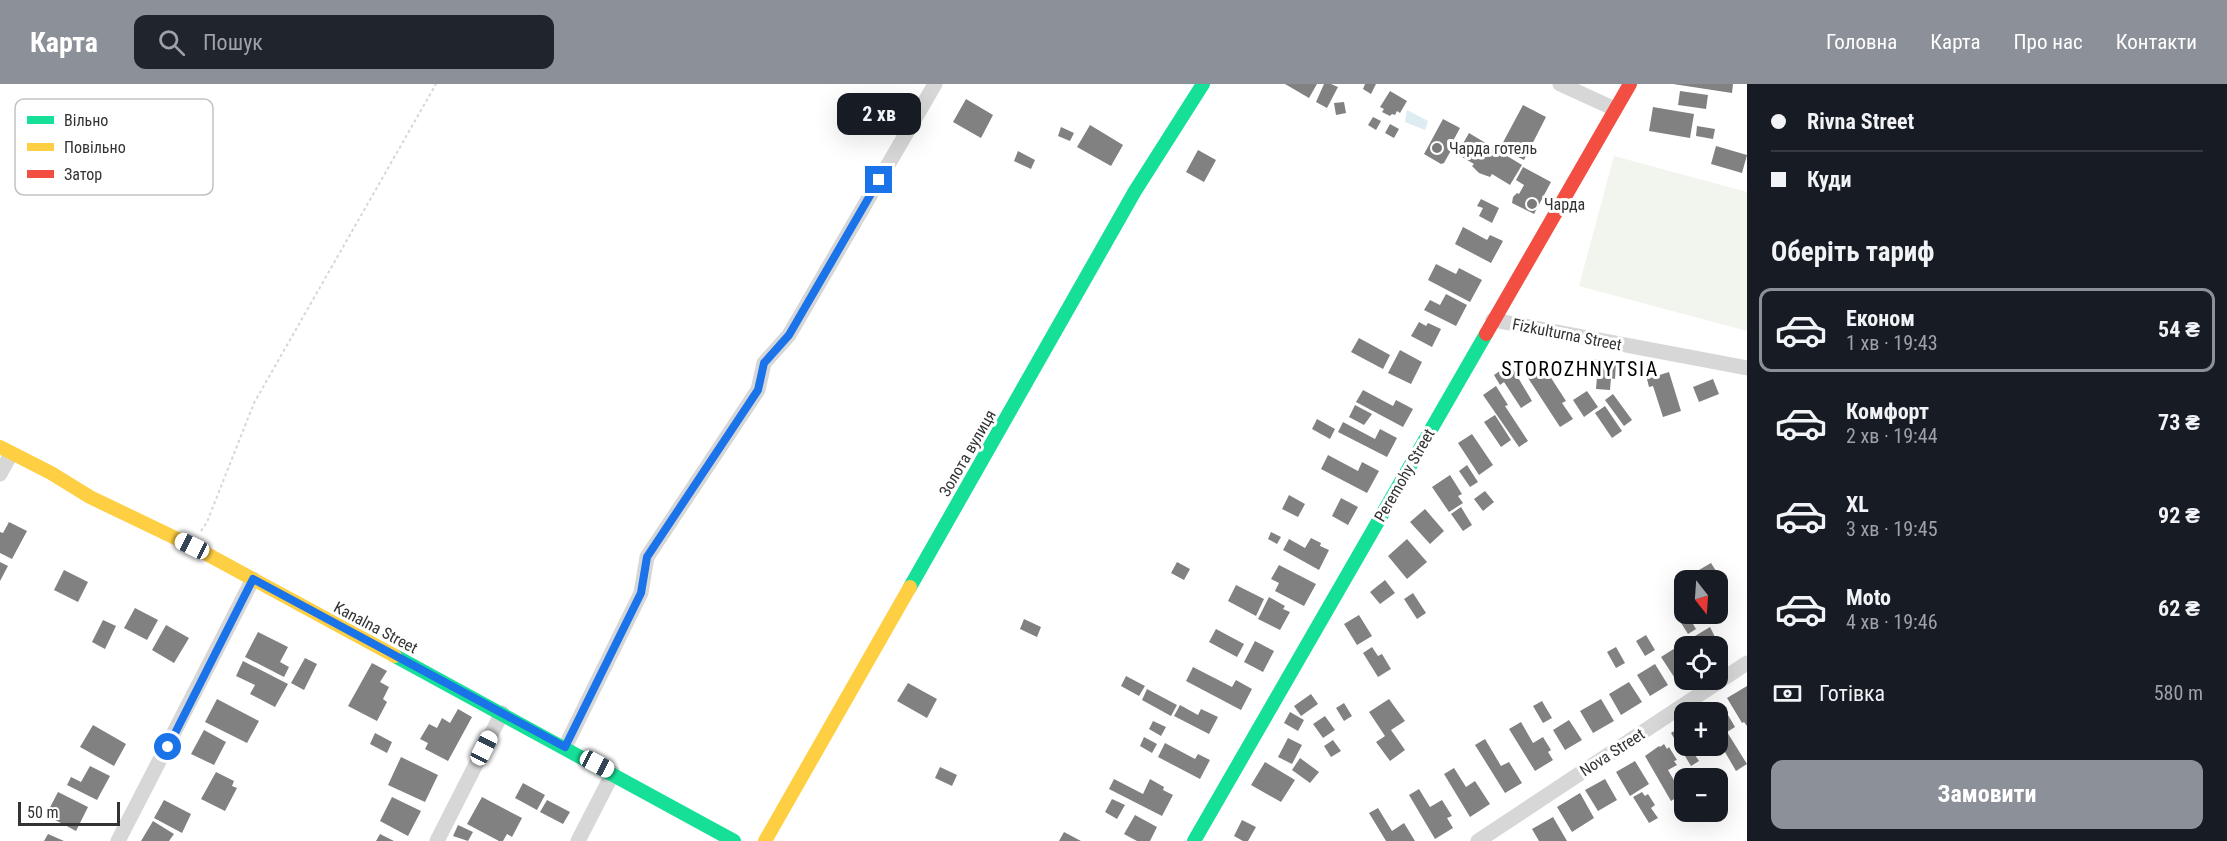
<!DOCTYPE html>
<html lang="uk">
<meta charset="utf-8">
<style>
:root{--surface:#171b24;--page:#20242c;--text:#f1f3f6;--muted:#9ea1a6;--line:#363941;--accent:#8c9099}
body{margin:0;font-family:"Roboto Condensed",sans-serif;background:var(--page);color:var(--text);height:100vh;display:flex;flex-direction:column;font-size:22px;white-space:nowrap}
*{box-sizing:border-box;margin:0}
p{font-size:20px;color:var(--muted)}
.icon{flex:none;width:33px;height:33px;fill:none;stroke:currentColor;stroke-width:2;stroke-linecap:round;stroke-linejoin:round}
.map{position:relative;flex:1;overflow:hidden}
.details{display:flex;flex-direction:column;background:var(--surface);width:480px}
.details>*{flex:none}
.hud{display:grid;align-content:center;height:132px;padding:0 24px;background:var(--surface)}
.needle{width:39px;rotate:163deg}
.controls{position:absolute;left:1674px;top:486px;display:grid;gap:12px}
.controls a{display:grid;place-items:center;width:54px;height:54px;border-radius:12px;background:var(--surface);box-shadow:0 6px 24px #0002;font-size:30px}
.scale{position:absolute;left:18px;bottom:15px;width:102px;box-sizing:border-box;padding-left:6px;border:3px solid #333;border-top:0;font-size:16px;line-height:21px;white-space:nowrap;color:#333;-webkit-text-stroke:4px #fff;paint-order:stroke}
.end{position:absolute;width:27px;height:27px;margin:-14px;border:8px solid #1a73e8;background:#fff;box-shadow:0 0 0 3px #fff}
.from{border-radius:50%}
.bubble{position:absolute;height:42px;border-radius:12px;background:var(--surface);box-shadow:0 6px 24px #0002;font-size:20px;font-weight:700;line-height:42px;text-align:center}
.car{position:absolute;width:18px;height:36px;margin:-18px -9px;border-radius:8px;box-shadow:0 0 4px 2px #0007;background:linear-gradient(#fff 24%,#345 0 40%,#fff 0 76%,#345 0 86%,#fff 0)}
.hud b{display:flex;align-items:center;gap:21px;height:57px;font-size:22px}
.hud b+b{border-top:2px solid var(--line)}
.hud i{width:15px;height:15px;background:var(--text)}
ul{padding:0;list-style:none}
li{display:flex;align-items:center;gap:18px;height:84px;margin:0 12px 9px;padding:0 12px;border:3px solid transparent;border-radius:12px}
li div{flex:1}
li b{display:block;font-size:22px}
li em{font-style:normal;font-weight:700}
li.current{border-color:var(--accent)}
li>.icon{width:54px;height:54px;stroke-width:1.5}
h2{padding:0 24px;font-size:27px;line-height:72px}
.pay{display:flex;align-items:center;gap:15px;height:66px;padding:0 24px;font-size:22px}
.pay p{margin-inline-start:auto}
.action{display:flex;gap:12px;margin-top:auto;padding:12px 24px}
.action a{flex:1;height:69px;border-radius:12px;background:var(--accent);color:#fff;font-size:24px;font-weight:700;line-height:69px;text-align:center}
header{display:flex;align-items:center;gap:36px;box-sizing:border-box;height:84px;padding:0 30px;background:var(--accent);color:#fff}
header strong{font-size:28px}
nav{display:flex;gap:33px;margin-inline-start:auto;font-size:21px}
.search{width:420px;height:54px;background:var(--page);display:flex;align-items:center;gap:15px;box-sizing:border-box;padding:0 21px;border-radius:12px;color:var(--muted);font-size:22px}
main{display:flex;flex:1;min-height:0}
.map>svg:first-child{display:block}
</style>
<header>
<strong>Карта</strong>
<div class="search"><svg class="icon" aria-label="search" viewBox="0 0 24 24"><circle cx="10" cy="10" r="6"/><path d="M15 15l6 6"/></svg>Пошук</div>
<nav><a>Головна</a><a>Карта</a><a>Про нас</a><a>Контакти</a></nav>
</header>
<main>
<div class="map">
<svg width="1747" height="757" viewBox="0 0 1747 757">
<rect width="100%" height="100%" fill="#fff"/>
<path fill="#f1f5ed" d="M1614 72 1747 108V247L1579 202Z"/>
<path fill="#ddebf3" d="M1407 26 1428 37 1425 46 1405 38Z"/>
<path fill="#818181" d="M1285 0H1317L1309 14Z
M1324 0H1331L1338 3 1327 24 1316 18Z
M1365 0H1376L1371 10 1363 5Z
M1673 0H1733L1732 9Z
M1390 7 1407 17 1400 29 1397 27 1395 31 1392 30 1390 32 1382 28 1384 25 1380 23Z
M1680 7 1708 11 1706 25 1678 21Z
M966 15 993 31 981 54 953 38Z
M1344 18 1346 29 1336 31 1334 19Z
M1523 21 1546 33 1524 76 1500 64Z
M1653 23 1694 30 1690 54 1649 47Z
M1373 33 1381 37 1376 46 1368 41Z
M1443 35 1460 44 1453 57 1454 61 1444 79 1441 80 1424 70Z
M1390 40 1399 45 1394 54 1385 49Z
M1090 41 1123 61 1111 82 1077 63Z
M1697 42 1715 45 1713 55 1696 52Z
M1061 43 1074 49 1070 57 1058 52Z
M1469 49 1522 81 1510 101 1492 90 1490 93 1479 89 1472 82 1474 80 1457 70Z
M1716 62 1747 71 1742 89 1711 80Z
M1198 66 1216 76 1204 98 1186 88Z
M1018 67 1035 76 1031 85 1014 77Z
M1523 83 1551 98 1534 130 1512 119 1513 113 1517 109 1519 110 1524 101 1516 96Z
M1481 115 1499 124 1492 139 1479 132 1483 124 1477 122Z
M1463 143 1487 156 1490 151 1503 157 1491 179 1455 160Z
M1436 180 1456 190 1459 184 1482 196 1470 218 1428 196Z
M1446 210 1467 221 1456 242 1424 226 1430 216 1440 221Z
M1419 238 1426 242 1428 239 1441 245 1432 263 1411 252Z
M1359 254 1390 271 1383 285 1351 268Z
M1400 266 1422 278 1411 300 1388 289Z
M1590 275 1616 277 1615 295 1611 294 1610 306 1596 305 1597 293 1589 292Z
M1510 280 1532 317 1521 324 1504 298 1500 301 1494 291Z
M1544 283 1566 317 1562 319 1573 335 1560 343 1528 294Z
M1669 288 1681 327 1663 333 1653 302 1649 303 1647 295Z
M1713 295 1719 310 1699 318 1693 303Z
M1496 302 1508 321 1505 322 1528 357 1519 363 1483 311Z
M1363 306 1393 322 1396 316 1413 325 1403 343 1356 318Z
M1587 307 1598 323 1584 333 1573 316Z
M1613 310 1632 336 1624 342 1605 316Z
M1355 321 1372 330 1364 341 1349 333Z
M1605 322 1622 347 1612 354 1595 329Z
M1495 331 1511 356 1501 363 1484 338Z
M1317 335 1335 345 1330 355 1312 345Z
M1343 338 1375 355 1380 345 1397 354 1387 373 1338 348Z
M1472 350 1493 381 1479 391 1458 359Z
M1328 371 1358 387 1362 378 1379 387 1367 409 1321 385Z
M1467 381 1478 398 1470 403 1459 387Z
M1450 391 1462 410 1458 412 1463 419 1449 428 1432 403Z
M1485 407 1494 418 1483 427 1474 415Z
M1289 411 1305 420 1298 433 1282 425Z
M1341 414 1358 423 1348 441 1332 432Z
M1461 423 1472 441 1463 447 1451 430Z
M1425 425 1444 447 1430 460 1410 438Z
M9 438 27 447 12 475 0 469V448L3 449Z
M1271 448 1281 453 1277 460 1268 455Z
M1311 454 1321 459 1320 462 1329 466 1319 486 1283 466 1289 455 1305 464Z
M1407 455 1427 478 1407 495 1388 472Z
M0 478 8 482 0 497Z
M1177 478 1190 485 1184 496 1171 489Z
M1711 479 1718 490 1706 496H1696L1692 490Z
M1279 481 1316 500 1304 522 1275 507 1279 499 1271 495Z
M64 486 88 498 78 518 54 506Z
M1385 496 1395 509 1380 520 1370 508Z
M1236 501 1264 515 1256 532 1228 517Z
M1413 509 1426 529 1417 535 1404 515Z
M1269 513 1285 522 1283 525 1290 528 1280 546 1258 535Z
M135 524 158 536 147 556 124 544Z
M1685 530H1687L1696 545 1688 550 1678 534Z
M1359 531 1372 552 1357 561 1344 540Z
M1024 535 1041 543 1037 553 1020 545Z
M103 536 116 542 105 565 92 558Z
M166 541 189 554 174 579 152 566Z
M1710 543 1721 565 1718 567V562H1695L1690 555Z
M1216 545 1244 560 1237 573 1209 558Z
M258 548 288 563 280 578 289 583 284 593 245 573Z
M1646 551 1655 566 1645 572 1636 557Z
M1255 557 1274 567 1263 588 1244 578Z
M1680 561 1684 568V590L1676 596 1661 573Z
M1372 563 1378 572 1382 570 1391 585 1378 593 1363 569Z
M1616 563 1625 579 1616 584 1607 568Z
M305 574 317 580 304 606 291 599Z
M243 577 288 600 275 623 250 610 255 601 236 592Z
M372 579 387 587 380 598 389 603 383 615 387 618 377 637 348 622Z
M1655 580 1668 601 1650 612 1637 591Z
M1193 583 1232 603 1236 596 1252 605 1241 626 1186 597Z
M1126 592 1145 602 1139 612 1121 602Z
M1629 598 1642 618 1621 631 1609 610Z
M908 599 937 615 927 634 897 617Z
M1747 602V642L1744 638 1742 639 1727 614Z
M1147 605 1177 621 1171 632 1142 616Z
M1311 610 1318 620 1301 632 1294 622Z
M217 615 259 637 247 659 205 638Z
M1389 615 1405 637 1391 646 1405 666 1390 677 1376 658 1385 652 1369 628Z
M1601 615 1614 637 1593 649 1580 627Z
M1542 617 1552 634 1543 639 1533 622Z
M1344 619 1352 632 1344 637 1336 624Z
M1721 619 1735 643 1727 648 1747 680 1736 687 1718 656V628H1705Z
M1180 621 1198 631 1201 625 1218 633 1209 650 1174 632Z
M458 625 472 633 448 677 425 665 428 659 420 655 429 640 437 644 442 634 450 639Z
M1290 628 1304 636 1298 647 1284 639Z
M1325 632 1335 646 1323 654 1313 640Z
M1569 636 1582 656 1565 666 1553 646Z
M1153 637 1166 643 1161 652 1149 645Z
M1521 638 1533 659 1543 653 1551 666 1548 668 1553 676 1535 687 1509 645Z
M93 641 126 660 114 682 80 663Z
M1684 641V662H1706L1707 664 1695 671 1699 677 1691 682 1671 649Z
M204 646 226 658 214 681 191 670Z
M375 649 392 658 387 669 370 660Z
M1144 653 1157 660 1152 669 1140 662Z
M1288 654 1302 661 1292 680 1278 673Z
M1485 655 1501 682 1509 678 1522 699 1505 709 1475 661Z
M1333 656 1341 667 1331 673 1324 662Z
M1165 659 1195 675 1198 670 1210 676 1200 695 1158 673Z
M1664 660 1667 665 1669 663 1677 676 1674 677 1677 681 1668 686 1682 710 1671 717 1645 672 1659 662 1660 663Z
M401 673 438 691 425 718 388 701Z
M1300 674 1319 688 1310 699 1292 686Z
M1635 677 1649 700 1630 712 1616 688Z
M1265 678 1295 696 1281 718 1251 701Z
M90 682 110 692 97 716 67 701 71 693 81 698Z
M940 683 957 691 952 702 935 694Z
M1454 684 1466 703 1475 697 1490 720 1470 733 1444 690Z
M216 688 234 697 232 702 237 704 225 727 201 715Z
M1114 695 1143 710 1150 695 1164 703 1163 706 1173 711 1162 732 1109 705Z
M1605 695 1617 716 1598 727 1585 706Z
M523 699 545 711 537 726 515 714Z
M1419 705 1430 723 1442 716 1452 732 1447 734 1453 744 1435 755 1409 711Z
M58 708 88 723 76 747 46 731Z
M1642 708 1645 712 1648 710 1655 721 1651 724 1658 734 1649 739 1633 713Z
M1580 709 1594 734 1572 748 1557 723Z
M392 713 421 727 408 752 380 737Z
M482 713 522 734 512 753 507 750 503 757H499L467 740Z
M1112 715 1125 721 1117 735 1105 728Z
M164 716 191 730 182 749 154 734Z
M547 716 570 728 563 740 540 728Z
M1378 724 1392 747 1404 739 1415 757H1386L1369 729Z
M1135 731 1157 743 1150 757H1137L1124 750Z
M1553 733 1567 757H1539L1532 745Z
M1242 736 1256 743 1248 757H1243L1234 752Z
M153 737 174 750 169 757H141Z
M458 741 473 748 468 757 453 752Z
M1064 748 1081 757H1059Z
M48 750 64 757H44Z
M380 750 394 757H376Z"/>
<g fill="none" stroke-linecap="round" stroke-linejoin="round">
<path stroke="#d6d6d6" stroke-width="2" stroke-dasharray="3 3" stroke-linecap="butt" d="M201 447 207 438 254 319 436 0"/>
<path stroke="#d7d7d7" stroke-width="15" d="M1560 0 1615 25
M1493 236 1747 284
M0 390 11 370
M565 663 641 509 647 473 758 306 764 279 789 251 935 0
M118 757 253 495
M437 757 502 629
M578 757 613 689
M1478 757 1747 579"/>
<path stroke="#16e098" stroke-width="14" d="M910 503 1135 107 1203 0
M395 572 734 757
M1194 757 1486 250"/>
<path stroke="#ffcf43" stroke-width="14" d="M0 363 51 389 90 413 192 462 395 572
M765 757 910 503"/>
<path stroke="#f24e42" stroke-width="14" d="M1486 250 1630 0"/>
</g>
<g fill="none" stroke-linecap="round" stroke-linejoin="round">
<path stroke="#1a73e8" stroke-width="8" d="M168 663 253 495 565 663 641 509 647 473 758 306 764 279 789 251 879 96"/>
</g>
<g fill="#7a7a7a" stroke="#fff" stroke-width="2">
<circle cx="1437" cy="64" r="6"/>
<circle cx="1532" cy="120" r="6"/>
</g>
<g text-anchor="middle" stroke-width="6" stroke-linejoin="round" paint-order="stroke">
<g font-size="16" fill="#333" stroke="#fff" text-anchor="start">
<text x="1449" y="70">Чарда готель</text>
<text x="1544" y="126">Чарда</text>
</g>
<g font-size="16" fill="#333" stroke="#fff">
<text transform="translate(1567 250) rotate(11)" y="6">Fizkulturna Street</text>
<text transform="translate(967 369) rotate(-60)" y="6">Золота вулиця</text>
<text transform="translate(1404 391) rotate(-60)" y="6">Peremohy Street</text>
<text transform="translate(376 543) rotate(28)" y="6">Kanalna Street</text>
<text transform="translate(1612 668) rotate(-33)" y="6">Nova Street</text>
</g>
<g font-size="20" letter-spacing="1.5" fill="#000" stroke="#fff">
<text x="1580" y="292">STOROZHNYTSIA</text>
</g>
</g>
<rect x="15" y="15" width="198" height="96" rx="9" fill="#fff" stroke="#c2c2c2" stroke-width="1.5"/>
<rect x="27" y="32" width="27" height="8" fill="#16e098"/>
<rect x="27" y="59" width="27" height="8" fill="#ffcf43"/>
<rect x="27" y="86" width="27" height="8" fill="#f24e42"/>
<g font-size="16" fill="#333">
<text x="64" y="42">Вільно</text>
<text x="64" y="69">Повільно</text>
<text x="64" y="96">Затор</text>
</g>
</svg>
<div class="controls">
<a><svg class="needle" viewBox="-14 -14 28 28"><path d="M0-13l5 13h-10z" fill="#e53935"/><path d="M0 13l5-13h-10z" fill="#9ea1a6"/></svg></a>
<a><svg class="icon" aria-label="locate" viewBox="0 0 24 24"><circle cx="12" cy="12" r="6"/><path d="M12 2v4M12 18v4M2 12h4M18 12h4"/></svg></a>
<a>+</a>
<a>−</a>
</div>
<div class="scale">50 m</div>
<i class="end from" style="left:168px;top:663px"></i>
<i class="end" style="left:879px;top:96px"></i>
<div class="bubble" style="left:837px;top:9px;width:84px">2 хв</div>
<i class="car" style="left:192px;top:462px;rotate:296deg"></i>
<i class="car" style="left:484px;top:664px;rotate:27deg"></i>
<i class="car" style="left:597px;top:680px;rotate:118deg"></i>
</div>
<section class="details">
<div class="hud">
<b><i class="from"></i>Rivna Street</b>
<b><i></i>Куди</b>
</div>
<h2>Оберіть тариф</h2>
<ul>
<li class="current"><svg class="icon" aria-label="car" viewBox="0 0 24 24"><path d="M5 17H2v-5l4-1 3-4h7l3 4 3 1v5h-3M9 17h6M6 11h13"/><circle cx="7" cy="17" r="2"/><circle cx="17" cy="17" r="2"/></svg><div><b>Економ</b><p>1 хв · 19:43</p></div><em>54 ₴</em></li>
<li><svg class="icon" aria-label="car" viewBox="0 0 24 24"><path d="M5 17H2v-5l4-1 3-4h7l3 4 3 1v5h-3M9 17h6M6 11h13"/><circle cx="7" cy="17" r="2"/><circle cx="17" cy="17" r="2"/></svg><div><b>Комфорт</b><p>2 хв · 19:44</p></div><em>73 ₴</em></li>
<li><svg class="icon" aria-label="car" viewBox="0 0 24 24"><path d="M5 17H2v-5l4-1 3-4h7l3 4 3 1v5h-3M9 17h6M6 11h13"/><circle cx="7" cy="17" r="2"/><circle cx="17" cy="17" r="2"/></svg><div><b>XL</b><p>3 хв · 19:45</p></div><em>92 ₴</em></li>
<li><svg class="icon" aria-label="car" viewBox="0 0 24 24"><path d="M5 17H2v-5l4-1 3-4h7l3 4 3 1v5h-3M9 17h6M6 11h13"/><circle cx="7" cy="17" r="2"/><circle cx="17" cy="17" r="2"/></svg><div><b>Moto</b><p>4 хв · 19:46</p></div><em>62 ₴</em></li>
</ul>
<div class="pay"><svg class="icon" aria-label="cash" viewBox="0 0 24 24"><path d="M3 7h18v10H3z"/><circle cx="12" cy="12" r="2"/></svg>Готівка<p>580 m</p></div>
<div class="action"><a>Замовити</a></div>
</section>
</main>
